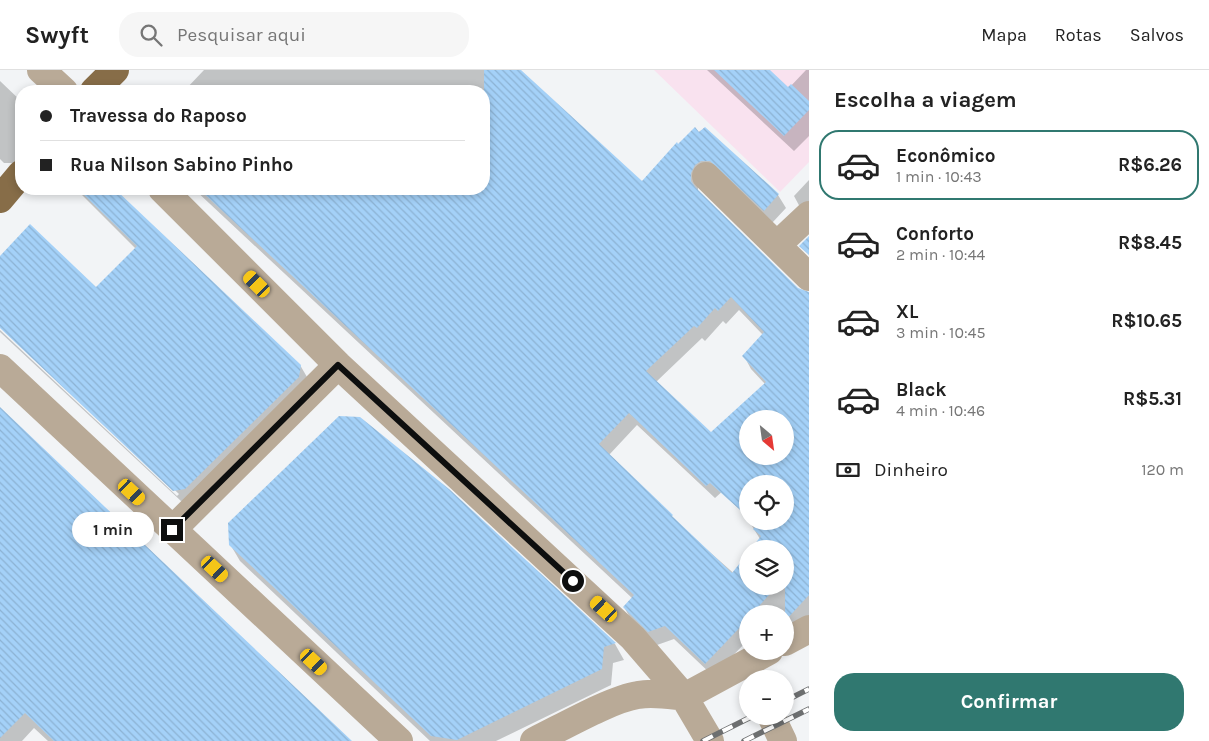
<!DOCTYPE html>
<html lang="pt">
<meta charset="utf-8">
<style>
:root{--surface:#fff;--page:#f6f6f6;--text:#222;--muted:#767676;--line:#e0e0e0;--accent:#307870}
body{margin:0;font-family:Karla,sans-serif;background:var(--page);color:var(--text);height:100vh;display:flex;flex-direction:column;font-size:19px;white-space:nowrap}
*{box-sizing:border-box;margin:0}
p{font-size:16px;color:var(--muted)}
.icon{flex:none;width:28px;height:28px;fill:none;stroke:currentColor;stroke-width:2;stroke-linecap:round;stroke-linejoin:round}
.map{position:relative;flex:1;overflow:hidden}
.details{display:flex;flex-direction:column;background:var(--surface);width:400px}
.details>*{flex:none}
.guide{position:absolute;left:15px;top:15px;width:475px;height:110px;border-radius:20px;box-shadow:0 2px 8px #0003;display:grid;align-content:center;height:110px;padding:0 25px;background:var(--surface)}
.needle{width:32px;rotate:151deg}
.controls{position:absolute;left:739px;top:340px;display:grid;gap:10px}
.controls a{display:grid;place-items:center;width:55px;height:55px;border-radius:50%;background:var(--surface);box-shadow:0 2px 8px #0003;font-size:25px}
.end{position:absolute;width:22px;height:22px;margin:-11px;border:6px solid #0d0e0e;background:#fff;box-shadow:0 0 0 2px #fff}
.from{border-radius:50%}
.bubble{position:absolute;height:35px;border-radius:18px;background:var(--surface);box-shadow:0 2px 8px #0003;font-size:16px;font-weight:700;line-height:35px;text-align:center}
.car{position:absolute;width:15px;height:30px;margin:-15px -8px;border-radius:6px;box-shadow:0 0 4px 1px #0007;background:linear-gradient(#f5c518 24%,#345 0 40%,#f5c518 0 76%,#345 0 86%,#f5c518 0)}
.guide b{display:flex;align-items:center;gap:18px;height:48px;font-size:19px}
.guide b+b{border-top:1px solid var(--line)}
.guide i{width:12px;height:12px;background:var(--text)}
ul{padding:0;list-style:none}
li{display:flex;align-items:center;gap:15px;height:70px;margin:0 10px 8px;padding:0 15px;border:2px solid transparent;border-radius:20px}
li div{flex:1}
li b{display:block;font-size:19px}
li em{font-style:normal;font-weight:700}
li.active{border-color:var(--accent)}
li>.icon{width:45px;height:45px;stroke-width:1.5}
h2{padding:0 25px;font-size:22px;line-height:60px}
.pay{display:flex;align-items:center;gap:12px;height:55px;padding:0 25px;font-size:19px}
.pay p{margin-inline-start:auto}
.action{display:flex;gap:10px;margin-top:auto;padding:10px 25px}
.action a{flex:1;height:58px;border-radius:20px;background:var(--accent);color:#fff;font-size:20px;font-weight:700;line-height:58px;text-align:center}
header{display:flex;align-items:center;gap:30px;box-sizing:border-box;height:70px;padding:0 25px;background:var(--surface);border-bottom:1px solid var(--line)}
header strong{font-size:24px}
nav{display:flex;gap:28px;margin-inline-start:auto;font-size:18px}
.search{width:350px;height:45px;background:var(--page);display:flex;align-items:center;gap:12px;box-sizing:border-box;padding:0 18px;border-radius:20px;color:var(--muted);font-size:19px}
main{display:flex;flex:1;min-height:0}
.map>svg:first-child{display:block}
</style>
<header>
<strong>Swyft</strong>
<div class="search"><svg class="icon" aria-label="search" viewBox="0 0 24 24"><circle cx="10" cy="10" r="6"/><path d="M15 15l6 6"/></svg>Pesquisar aqui</div>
<nav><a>Mapa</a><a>Rotas</a><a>Salvos</a></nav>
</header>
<main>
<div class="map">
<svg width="809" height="671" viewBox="0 0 809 671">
<defs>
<pattern id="building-back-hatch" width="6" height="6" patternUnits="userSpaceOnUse" patternTransform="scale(1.25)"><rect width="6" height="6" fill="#a4d1f8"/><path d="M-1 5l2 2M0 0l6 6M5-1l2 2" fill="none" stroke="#8cb2d3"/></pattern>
</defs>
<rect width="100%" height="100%" fill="#f2f4f6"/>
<path fill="#f9e2ef" d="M654 0H809V92L780 122Z"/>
<path fill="#0003" fill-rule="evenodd" d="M204 0H519L642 113 678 75 705 58 778 125 786 138 772 153 698 116V122L797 219 809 223V345L785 367V349H748V386H762L715 428 637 355 609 385 675 451 748 516H785V479L760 469 749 451H785L809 368V546L785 572V544H748V570L713 606 674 569 657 575 632 551 624 537 632 528 194 119H484V21H184ZM739 240 763 265 744 286 751 299 765 314 711 363 656 312 702 268 705 271 723 251 726 254Z
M707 0H768L788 19 806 0H809V66L794 81Z
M0 11 21 31V93H4L0 89Z
M809 110V145L801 139 794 126Z
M76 119H113L300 295 307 307 191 430 181 431 0 262V260L177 426 179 424 0 257V187L96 218 136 179Z
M0 338 351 671H48L34 658 22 671H0Z
M448 420 615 574 624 590 613 593 611 615 496 671H430L240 491 230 474Z"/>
<path fill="url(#building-back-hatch)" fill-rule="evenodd" d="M484 0H521L642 111 677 72 678 74 695 57 699 62 705 57 779 124 764 141 710 91H701L695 95 691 103V111L695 117 798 218 809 222V525L785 551V479H751L761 466 753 459 757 455 752 451H785V414H748V447L710 413 706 416 629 343 599 374 673 445 672 446 732 503 748 483V516H777L752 544H748V549L705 594 665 556 648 562 623 537 634 525 199 119H484ZM731 227 764 262 742 286 766 312 711 362 646 301 694 256 697 258 715 238 718 241ZM748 349H785V386H748Z
M714 0H770L788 17 791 14 809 31V40L784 66Z
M78 119H115L301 295 299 307 185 419 173 421 0 258V186L30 154 96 217 137 176Z
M809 166V185L799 176Z
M0 337 126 457 352 671H54L25 643 0 668Z
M339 346 360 347 449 419 616 573 604 577 602 599 457 670 431 666 229 475 228 453Z"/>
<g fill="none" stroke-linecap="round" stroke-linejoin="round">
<path stroke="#b9aa97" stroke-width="28" d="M41 0 64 21
M706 106 809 207
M162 119 338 295 633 568 684 627 710 671
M777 175 809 145
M0 298 399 671
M172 460 338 295
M785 572 809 559
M684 627 769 581
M771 646 783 671
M534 671C561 658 611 629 638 625 653 622 668 625 684 627"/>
<path stroke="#876d48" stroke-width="28" d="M94 21 115 0
M0 129 21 104"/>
<defs>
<path id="rail" d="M785 631 809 619
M703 671 753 646
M744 671 809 639"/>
</defs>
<use href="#rail" stroke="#6d6f70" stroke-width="5.5"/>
<use href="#rail" stroke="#fff" stroke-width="4" stroke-dasharray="11" stroke-linecap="butt"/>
</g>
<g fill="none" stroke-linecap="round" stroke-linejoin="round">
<path stroke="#0d0e0e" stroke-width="6" d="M172 460 338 295 573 511"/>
</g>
</svg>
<div class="controls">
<a><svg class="needle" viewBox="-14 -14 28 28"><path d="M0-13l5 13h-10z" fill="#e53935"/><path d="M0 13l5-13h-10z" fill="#767676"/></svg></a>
<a><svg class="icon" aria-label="locate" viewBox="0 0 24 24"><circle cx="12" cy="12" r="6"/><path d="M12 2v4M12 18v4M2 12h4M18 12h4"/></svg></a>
<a><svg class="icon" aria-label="layers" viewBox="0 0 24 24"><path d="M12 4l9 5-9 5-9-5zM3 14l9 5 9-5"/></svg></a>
<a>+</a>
<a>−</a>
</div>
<i class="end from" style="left:573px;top:511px"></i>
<i class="end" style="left:172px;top:460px"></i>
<div class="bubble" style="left:72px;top:442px;width:82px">1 min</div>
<i class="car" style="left:257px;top:214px;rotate:315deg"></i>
<i class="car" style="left:132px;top:422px;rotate:133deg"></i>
<i class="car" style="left:215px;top:499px;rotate:133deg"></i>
<i class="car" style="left:604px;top:539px;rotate:312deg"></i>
<i class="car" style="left:314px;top:592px;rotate:133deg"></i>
<div class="guide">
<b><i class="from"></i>Travessa do Raposo</b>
<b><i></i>Rua Nilson Sabino Pinho</b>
</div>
</div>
<section class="details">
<h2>Escolha a viagem</h2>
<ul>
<li class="active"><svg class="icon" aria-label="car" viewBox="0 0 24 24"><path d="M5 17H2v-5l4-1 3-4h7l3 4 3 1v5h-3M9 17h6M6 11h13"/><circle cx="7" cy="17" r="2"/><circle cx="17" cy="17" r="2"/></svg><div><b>Econômico</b><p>1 min · 10:43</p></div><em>R$6.26</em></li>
<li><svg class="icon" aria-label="car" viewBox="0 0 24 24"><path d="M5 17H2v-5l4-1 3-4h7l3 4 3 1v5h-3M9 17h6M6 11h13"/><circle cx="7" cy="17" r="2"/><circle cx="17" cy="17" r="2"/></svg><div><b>Conforto</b><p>2 min · 10:44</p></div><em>R$8.45</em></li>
<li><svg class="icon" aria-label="car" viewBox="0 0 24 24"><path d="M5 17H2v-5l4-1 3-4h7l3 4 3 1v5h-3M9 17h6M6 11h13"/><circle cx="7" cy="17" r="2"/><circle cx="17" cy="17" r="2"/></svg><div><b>XL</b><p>3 min · 10:45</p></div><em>R$10.65</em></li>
<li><svg class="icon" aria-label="car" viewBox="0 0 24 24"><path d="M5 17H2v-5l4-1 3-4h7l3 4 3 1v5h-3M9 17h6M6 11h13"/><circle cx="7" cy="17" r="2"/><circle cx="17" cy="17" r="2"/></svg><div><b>Black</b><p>4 min · 10:46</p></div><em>R$5.31</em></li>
</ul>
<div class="pay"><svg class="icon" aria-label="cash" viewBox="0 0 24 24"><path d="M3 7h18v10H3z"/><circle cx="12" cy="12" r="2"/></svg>Dinheiro<p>120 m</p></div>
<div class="action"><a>Confirmar</a></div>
</section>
</main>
